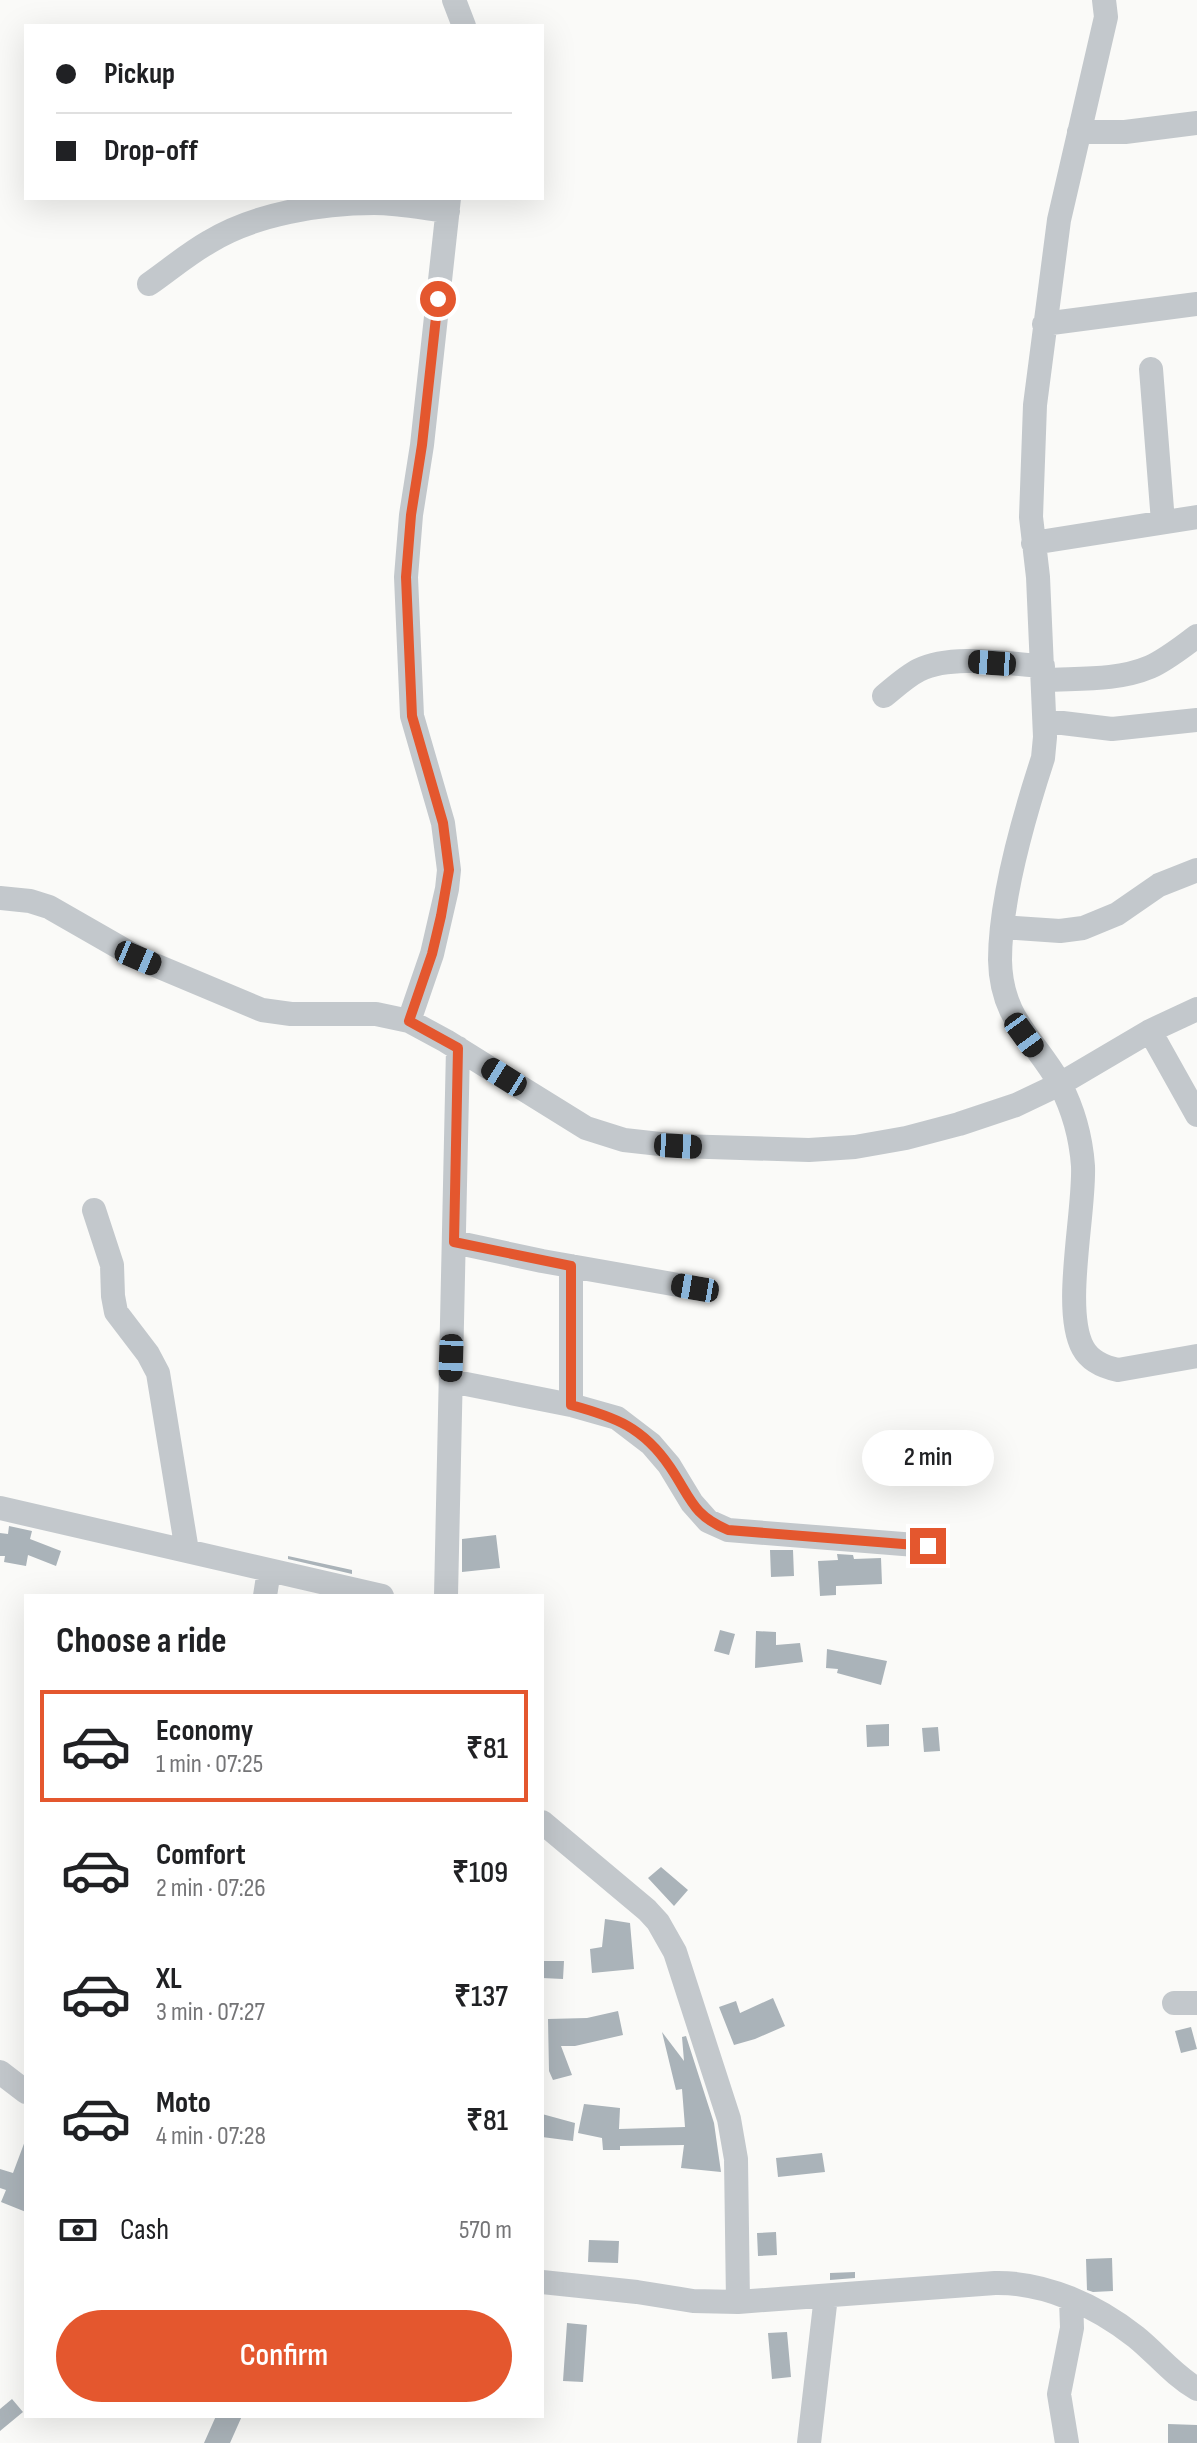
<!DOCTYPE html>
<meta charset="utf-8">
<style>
:root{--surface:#fff;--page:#f2f2f2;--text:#202124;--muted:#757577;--line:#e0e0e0;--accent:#e4572e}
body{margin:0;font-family:"Sofia Sans Condensed",sans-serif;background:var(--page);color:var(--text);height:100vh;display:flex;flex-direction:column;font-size:30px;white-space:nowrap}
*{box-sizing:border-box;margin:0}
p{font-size:26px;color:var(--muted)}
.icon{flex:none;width:44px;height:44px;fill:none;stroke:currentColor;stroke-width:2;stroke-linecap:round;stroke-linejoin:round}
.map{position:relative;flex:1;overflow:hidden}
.panel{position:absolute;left:24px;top:1594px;width:520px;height:824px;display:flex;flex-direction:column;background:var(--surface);border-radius:0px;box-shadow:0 8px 32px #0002}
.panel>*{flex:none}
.top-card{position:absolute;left:24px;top:24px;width:520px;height:176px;border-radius:0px;box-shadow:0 8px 32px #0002;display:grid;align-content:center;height:176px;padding:0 32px;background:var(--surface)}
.end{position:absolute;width:36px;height:36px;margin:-18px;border:10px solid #e4572e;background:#fff;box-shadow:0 0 0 4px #fff}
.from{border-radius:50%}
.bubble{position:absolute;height:56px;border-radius:28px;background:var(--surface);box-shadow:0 8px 32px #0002;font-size:26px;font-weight:600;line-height:56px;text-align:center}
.car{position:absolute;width:24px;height:48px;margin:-24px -12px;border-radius:10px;box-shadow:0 0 6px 2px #0007;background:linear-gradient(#222 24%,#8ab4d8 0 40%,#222 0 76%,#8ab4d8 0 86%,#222 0)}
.top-card b{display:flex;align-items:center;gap:28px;height:76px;font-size:30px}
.top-card b+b{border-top:2px solid var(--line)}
.top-card i{width:20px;height:20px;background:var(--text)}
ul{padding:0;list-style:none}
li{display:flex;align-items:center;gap:24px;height:112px;margin:0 16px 12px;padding:0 16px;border:4px solid transparent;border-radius:0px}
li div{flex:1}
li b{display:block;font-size:30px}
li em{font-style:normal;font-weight:600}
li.current{border-color:var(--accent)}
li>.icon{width:72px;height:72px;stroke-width:1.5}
h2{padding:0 32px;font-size:36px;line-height:96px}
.pay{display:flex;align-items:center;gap:20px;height:88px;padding:0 32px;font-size:30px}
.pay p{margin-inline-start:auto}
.primary-button{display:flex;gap:16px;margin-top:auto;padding:16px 32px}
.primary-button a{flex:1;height:92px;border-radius:48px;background:var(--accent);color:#fff;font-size:32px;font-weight:600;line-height:92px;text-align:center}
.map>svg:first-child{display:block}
</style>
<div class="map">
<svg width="1197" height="2443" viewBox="0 0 1197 2443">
<rect width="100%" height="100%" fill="#fafaf8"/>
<path fill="#aab3b9" d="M9 1526 32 1531 30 1539 61 1551 56 1566 28 1555 26 1566 4 1562 5 1556H0V1533L8 1534Z
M496 1535 500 1568 462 1572V1539Z
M770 1550H793L794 1576 771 1577Z
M837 1554 853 1555 854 1559 881 1558 882 1584 836 1586V1595L820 1596 818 1561 838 1560Z
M288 1556 352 1570V1574L288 1559Z
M720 1630 735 1634 729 1655 714 1651Z
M756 1631 776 1632V1645L800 1643 803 1662 755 1668Z
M827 1649 887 1661 881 1685 837 1673 838 1669 826 1668Z
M889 1724V1746L867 1747 866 1725Z
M938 1727 940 1751 924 1752 922 1728Z
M661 1867 688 1890 674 1906 648 1878Z
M605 1919 630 1923 634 1969 592 1973 590 1949 602 1947Z
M542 1961H564L563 1979 542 1978Z
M773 1998 785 2026 755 2039 734 2045 719 2007 736 2001 740 2013Z
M618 2011 623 2035 575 2046H561L572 2075 553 2080 549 2071 548 2019 587 2018Z
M1191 2027 1197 2049 1181 2053 1175 2031Z
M662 2032 684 2061 682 2037 686 2036 714 2123 721 2172 681 2168 684 2145 620 2146V2150H603L602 2138 578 2133 584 2104 620 2108 619 2129 685 2127 682 2089 676 2090Z
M542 2114 575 2123 573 2141 542 2137Z
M25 2141 26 2142V2212L1 2202 6 2190 0 2188V2169L13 2173Z
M822 2153 825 2172 778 2177 776 2158Z
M776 2232 777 2255 758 2256 757 2233Z
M589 2240 619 2241 618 2263 588 2262Z
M1112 2258 1113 2291 1093 2292 1087 2290 1086 2259Z
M855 2272V2278L830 2280V2273Z
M567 2323 587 2325 583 2382 563 2381Z
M787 2332 791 2377 772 2379 768 2333Z
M12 2399 23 2412 0 2431V2409Z
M216 2416H242L230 2443H204Z
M1168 2424 1197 2425V2443H1168Z"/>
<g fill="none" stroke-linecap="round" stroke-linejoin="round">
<path stroke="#c3c8cc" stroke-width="24" d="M454 0 464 26
M1104 0 1106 17 1059 220 1035 405 1031 517 1038 577 1045 737 1043 758C1024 816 1000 899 1000 960 1001 1020 1035 1039 1060 1084 1073 1109 1081 1138 1083 1166 1085 1212 1062 1310 1083 1348 1090 1361 1104 1367 1118 1370L1197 1356
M1079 132H1125L1197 123
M149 284C169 270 188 254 209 242 254 214 322 203 374 203 399 203 423 208 448 211
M1044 324 1197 304
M1151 369 1163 522
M1033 543 1197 517
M1044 680C1079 678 1117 681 1150 667 1166 660 1182 647 1197 636
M884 696C895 687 907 676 919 670 952 654 1008 664 1043 666
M1046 721 1112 729 1197 720
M0 898 30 901 49 907 138 958 262 1010 291 1014H376L409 1021 446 1041 586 1128 624 1140 678 1146 809 1150 855 1147 906 1138 959 1124 1016 1105 1060 1084 1150 1031 1197 1009
M1003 927 1060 931 1083 928 1117 914 1159 885 1197 870
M409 1021 432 954 447 889 449 870 443 823 412 716 406 577 411 515 422 445 449 198
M1150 1031 1197 1115
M94 1210 112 1265 113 1296 116 1312 148 1354 158 1373 187 1551
M454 1242 542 1261 695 1288
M451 1381 571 1405 617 1418 651 1444 669 1465 692 1503 708 1521 728 1530 928 1546
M571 1405V1266
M0 1508 382 1596
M265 1596 269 1570
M446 1596 458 1048
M542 1822 647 1910 658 1922 675 1952 729 2119 736 2159 738 2302
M1174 2003H1197
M0 2072 26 2092
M542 2282 637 2292 693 2301 738 2302 995 2283C1045 2282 1097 2306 1136 2337 1157 2354 1173 2375 1197 2389
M809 2443 826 2296
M1067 2443 1059 2394 1072 2328 1071 2299"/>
</g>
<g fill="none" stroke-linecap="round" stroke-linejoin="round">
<path stroke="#e4572e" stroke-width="10" d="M438 299 422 445 411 515 406 577 412 716 443 823 449 870 441 916 432 954 409 1021 458 1048 454 1242 571 1266V1405C615 1417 643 1427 670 1467 691 1498 692 1515 728 1530L928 1546"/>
</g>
</svg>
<i class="end from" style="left:438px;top:299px"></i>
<i class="end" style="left:928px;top:1546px"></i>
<div class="bubble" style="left:862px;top:1430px;width:132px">2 min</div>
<i class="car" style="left:992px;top:663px;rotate:274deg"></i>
<i class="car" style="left:138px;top:958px;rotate:113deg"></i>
<i class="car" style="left:1024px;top:1035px;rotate:144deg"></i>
<i class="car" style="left:504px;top:1077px;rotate:302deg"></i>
<i class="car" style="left:678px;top:1146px;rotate:93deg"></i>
<i class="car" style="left:695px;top:1288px;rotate:280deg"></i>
<i class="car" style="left:451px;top:1358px;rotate:182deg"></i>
<div class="top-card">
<b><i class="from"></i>Pickup</b>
<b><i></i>Drop-off</b>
</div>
<section class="panel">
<h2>Choose a ride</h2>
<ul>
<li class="current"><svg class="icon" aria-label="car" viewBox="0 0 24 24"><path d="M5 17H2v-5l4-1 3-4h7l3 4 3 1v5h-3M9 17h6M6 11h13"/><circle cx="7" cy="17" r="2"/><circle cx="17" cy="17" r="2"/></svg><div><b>Economy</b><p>1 min · 07:25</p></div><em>₹81</em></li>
<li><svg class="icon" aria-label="car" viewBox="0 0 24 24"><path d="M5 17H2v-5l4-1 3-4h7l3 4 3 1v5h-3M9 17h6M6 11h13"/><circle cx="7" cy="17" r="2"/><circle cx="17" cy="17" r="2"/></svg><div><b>Comfort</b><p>2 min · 07:26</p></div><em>₹109</em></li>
<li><svg class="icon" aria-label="car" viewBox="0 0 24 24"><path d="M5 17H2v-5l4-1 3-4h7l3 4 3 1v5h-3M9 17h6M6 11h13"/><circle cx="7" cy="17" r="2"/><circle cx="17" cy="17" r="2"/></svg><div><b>XL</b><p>3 min · 07:27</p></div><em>₹137</em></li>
<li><svg class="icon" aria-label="car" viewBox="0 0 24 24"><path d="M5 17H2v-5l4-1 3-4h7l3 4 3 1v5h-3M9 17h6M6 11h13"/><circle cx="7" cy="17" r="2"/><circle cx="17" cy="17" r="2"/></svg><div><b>Moto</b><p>4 min · 07:28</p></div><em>₹81</em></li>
</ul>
<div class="pay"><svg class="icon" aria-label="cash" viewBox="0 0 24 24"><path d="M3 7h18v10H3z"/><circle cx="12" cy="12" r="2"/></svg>Cash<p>570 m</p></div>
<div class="primary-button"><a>Confirm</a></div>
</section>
</div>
